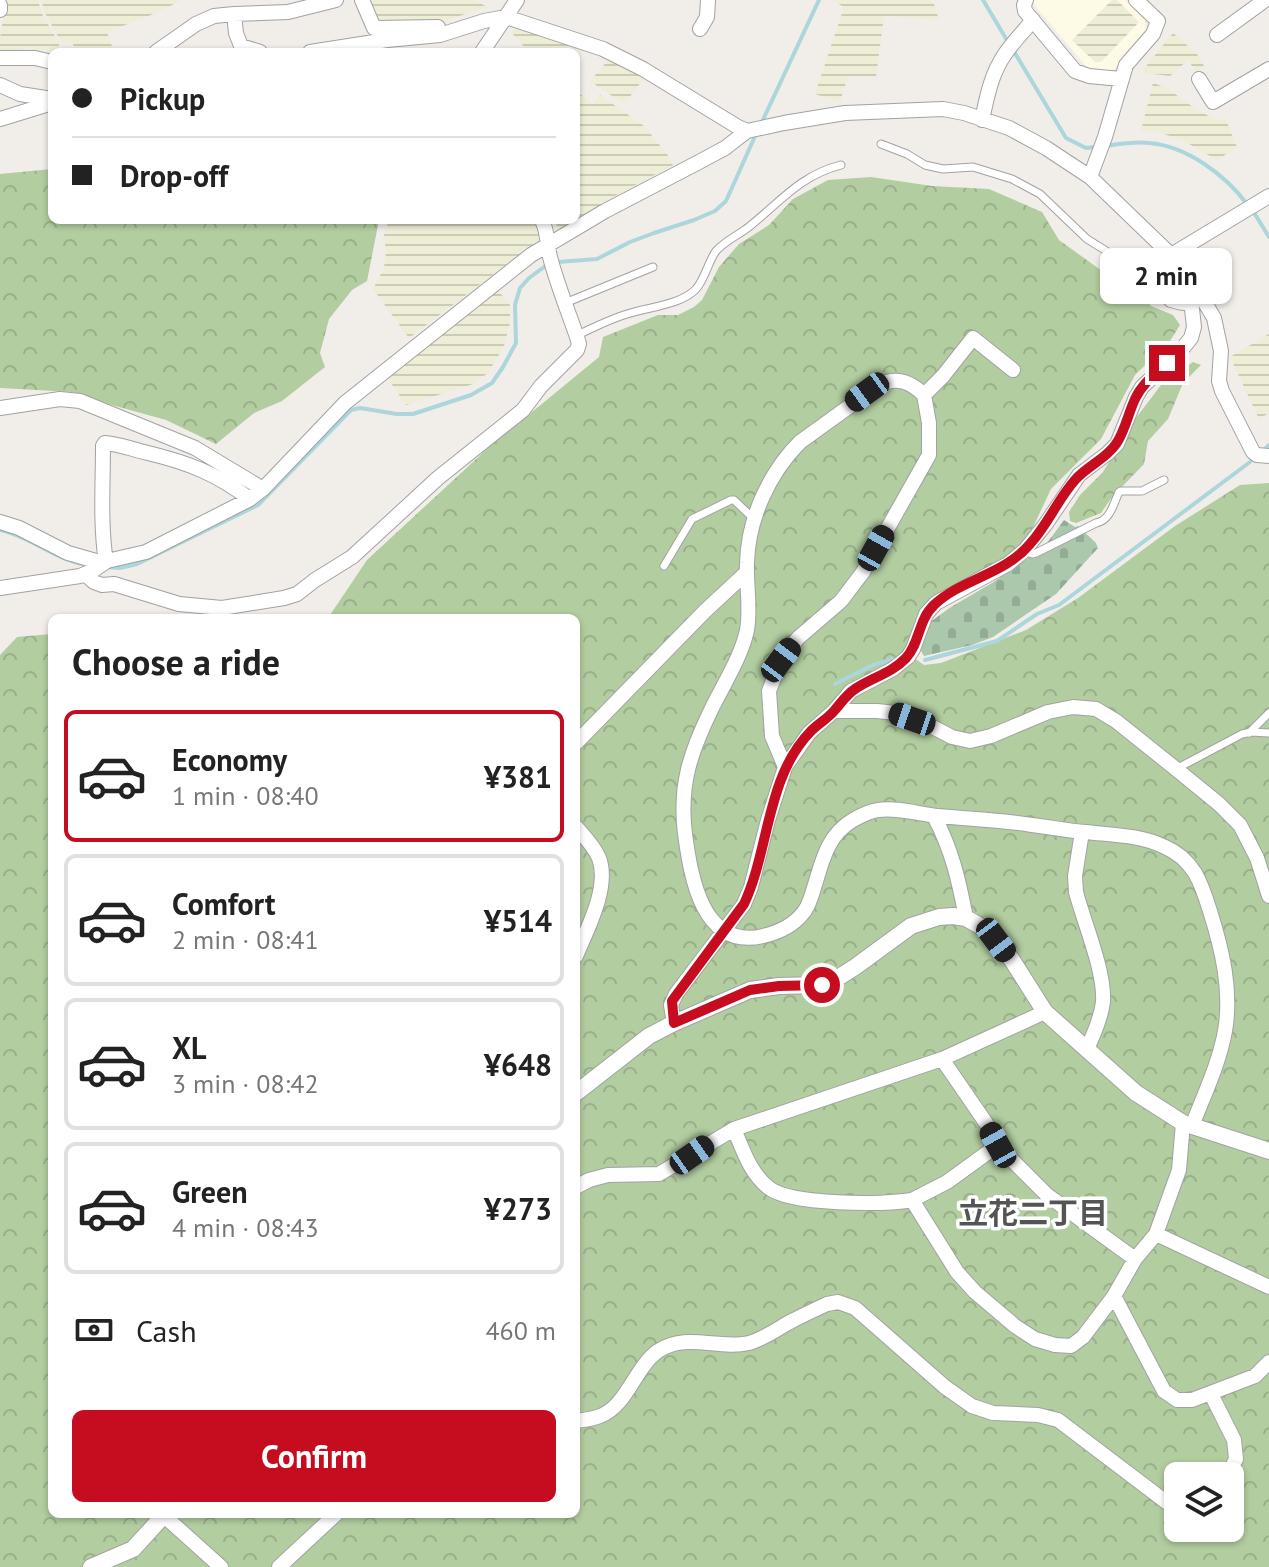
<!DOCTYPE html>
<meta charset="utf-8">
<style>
:root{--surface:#fff;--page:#f2f2f2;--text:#222;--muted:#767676;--line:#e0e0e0;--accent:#c60d20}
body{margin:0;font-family:"PT Sans","Noto Sans JP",sans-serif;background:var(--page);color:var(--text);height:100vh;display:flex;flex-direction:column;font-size:30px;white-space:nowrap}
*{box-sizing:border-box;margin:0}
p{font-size:26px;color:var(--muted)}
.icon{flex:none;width:44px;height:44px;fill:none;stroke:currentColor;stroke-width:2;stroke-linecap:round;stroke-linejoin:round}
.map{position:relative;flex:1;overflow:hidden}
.sheet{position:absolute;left:48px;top:614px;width:532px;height:904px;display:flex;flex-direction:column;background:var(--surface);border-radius:12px;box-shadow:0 2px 6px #0004}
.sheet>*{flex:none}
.top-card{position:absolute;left:48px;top:48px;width:532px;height:176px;border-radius:12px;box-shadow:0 2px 6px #0004;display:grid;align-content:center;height:176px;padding:0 24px;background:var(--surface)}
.buttons{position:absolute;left:1164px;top:1462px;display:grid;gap:16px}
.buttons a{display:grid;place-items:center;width:80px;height:80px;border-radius:12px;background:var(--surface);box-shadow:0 2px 6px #0004;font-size:40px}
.end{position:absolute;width:36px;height:36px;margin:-18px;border:10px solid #c60d20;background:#fff;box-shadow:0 0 0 4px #fff}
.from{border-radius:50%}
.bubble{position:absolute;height:56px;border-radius:12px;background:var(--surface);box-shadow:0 2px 6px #0004;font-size:26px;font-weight:700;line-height:56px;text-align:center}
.car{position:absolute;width:24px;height:48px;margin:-24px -12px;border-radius:10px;box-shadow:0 0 6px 2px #0007;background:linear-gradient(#222 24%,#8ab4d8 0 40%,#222 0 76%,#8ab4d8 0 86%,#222 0)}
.top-card b{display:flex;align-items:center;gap:28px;height:76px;font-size:30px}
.top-card b+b{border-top:2px solid var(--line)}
.top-card i{width:20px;height:20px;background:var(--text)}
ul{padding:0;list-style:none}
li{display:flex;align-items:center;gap:24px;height:132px;margin:0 16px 12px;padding:0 8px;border:4px solid var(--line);border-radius:12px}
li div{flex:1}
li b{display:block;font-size:30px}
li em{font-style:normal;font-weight:700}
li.current{border-color:var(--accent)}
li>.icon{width:72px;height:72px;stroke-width:1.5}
h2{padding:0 24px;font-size:36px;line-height:96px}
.pay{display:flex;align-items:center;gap:20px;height:88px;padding:0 24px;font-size:30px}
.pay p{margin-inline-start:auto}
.button{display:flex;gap:16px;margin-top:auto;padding:16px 24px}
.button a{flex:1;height:92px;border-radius:12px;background:var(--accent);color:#fff;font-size:32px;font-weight:700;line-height:92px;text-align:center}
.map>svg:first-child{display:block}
</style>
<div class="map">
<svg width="1269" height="1567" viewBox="0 0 1269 1567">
<defs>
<pattern id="farmland-rules" width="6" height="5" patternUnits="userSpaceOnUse" patternTransform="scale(2)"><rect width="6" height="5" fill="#eeedd6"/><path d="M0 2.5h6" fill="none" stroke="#cccbb7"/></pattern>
<pattern id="forest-crowns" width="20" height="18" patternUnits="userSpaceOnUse" patternTransform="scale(2)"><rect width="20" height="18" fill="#b2cda0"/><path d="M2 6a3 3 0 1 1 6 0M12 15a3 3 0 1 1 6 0" fill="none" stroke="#99b08a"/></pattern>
<pattern id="cemetery-stones" width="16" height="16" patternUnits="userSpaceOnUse" patternTransform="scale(2)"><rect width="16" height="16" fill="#abc8ad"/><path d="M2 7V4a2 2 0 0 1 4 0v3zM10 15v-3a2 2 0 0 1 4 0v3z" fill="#93ac95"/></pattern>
</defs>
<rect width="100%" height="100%" fill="#f1ede9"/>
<path fill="#fdfbe5" d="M1030 0H1125L1145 20 1146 36 1114 69 1104 72 1090 71Z"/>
<path fill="url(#farmland-rules)" d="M8 0H38L42 14 59 43V52L27 49 0 52V38L6 1Z
M41 0H182L156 13 107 32 114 52H76L72 42H61L45 13Z
M366 0H475L487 7 441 22 387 25 381 21Z
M831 0H929L934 4 939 20 884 16 876 77 848 76 840 102 815 94 844 7Z
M1112 0H1117L1139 22 1101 62H1095L1072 40Z
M514 27 577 46 575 52H529L512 33Z
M1173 33 1197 54 1205 68 1196 72 1188 60 1170 76 1144 73 1143 70Z
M610 58 645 77 625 103 615 98 590 81Z
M1153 83 1167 88 1197 110 1215 119 1226 120 1237 147 1217 160 1184 141 1159 132 1141 131Z
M576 91 593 104 600 95 644 126 667 154 673 165 611 198 560 230 553 220H576Z
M389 220H535L538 223 540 239 409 338 373 289 384 268 386 251 384 235Z
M497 289 510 305V323L504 346 488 373 473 384 406 405 387 377Z
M1269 334V413L1259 419 1230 357Z"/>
<path fill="url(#forest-crowns)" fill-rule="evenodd" d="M52 169V220H379L367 281 352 290 329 319 320 353 325 367 282 401 254 413 216 444 166 420 101 402 72 392 0 388V174Z
M871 177 932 186 989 189 1042 212 1059 240 1102 271 1123 273 1151 306 1173 315 1180 325 1170 341 1135 375 1101 439 1051 489 1027 540 1006 560 954 588 936 614 915 626 913 657 924 665 941 663 1026 630 1078 598 1175 526 1240 485 1269 483V1567H0V655L17 637 52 634V1514H576V618H328L367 560 487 449 599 357 603 337 658 315H678L694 307 702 300 719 267 739 244 769 225 793 199 828 180ZM1178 1476H1230V1528H1178Z
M1193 362 1201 365 1183 383 1168 419 1148 441 1144 464 1112 497 1101 513 1076 523 1070 521 1069 512 1080 495 1103 472 1136 418 1161 385Z"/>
<path fill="url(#cemetery-stones)" d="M1064 520 1075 527 1078 526 1096 543 1098 548 1056 594 993 637 972 645 924 656 921 651 922 638 930 622 951 607 992 583 1044 547Z"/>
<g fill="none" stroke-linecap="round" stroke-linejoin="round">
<path stroke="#acd6db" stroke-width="4" d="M983 0 1008 42
M1013 50 1066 138 1086 148 1096 147
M762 122 819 0
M1105 146C1119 144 1135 141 1149 143 1187 146 1225 175 1247 204
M1253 211 1269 237
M1265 449 1269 445
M0 530C29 536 53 558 82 564
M107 567 120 568 137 564 258 505 351 410 360 408 397 414H413L471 395 492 383 503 367 516 343 515 305 520 288 529 278 544 267 558 262 597 259 630 242 654 233 694 220 715 211 726 201 756 134
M925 660 997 641 1037 614 1059 605 1250 462
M835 684 873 665 893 659"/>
<defs>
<path id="service" d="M881 144 907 154 925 165 943 169 973 167 1012 179 1040 194 1087 239 1108 252 1127 261 1169 303 1180 306 1191 307
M565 303 653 267
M577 335C593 328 610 319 627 314 648 307 681 305 696 289 705 279 708 262 716 251 726 240 739 235 750 226 781 201 801 175 841 165
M1025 550 1032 554 1036 553 1096 523C1111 520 1113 504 1119 492L1121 491H1142L1164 480
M664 566 692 519 731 500H734L754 519
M1249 733 1269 713
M1176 769 1242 734 1251 732 1269 733"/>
<path id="minor" d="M362 0 374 28 438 27
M1026 0 1024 5 1025 11 1075 71 1089 76 1121 79
M0 5V10
M234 14 236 33 241 46 260 52
M700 29 707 17 708 0
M1217 35 1265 0
M156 52 196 24 214 16 234 14 288 12 336 0
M310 52 387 40 440 35 484 21 506 17 603 49 643 69 738 127 747 131
M482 52 517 0
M0 58H35L52 62
M1199 79 1213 102 1269 69
M0 85 20 94 52 99
M0 119 52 103
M982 120C987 97 991 74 1005 54 1013 42 1024 31 1033 20
M1090 177 1105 137 1126 65 1153 34 1158 21 1136 0
M1171 255 1269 196
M924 395C911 382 897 376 879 385L800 442C769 473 748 519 747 563 746 585 751 608 747 630 741 658 723 685 711 710 690 753 679 786 685 834 691 877 702 950 763 936 780 932 793 926 803 913 809 906 811 897 814 888 822 862 827 835 853 820 860 816 869 811 878 810 897 807 919 814 938 816 970 819 1001 820 1032 825 1050 827 1068 831 1086 832 1112 835 1141 835 1165 847 1177 852 1188 862 1195 873 1202 885 1206 898 1210 911 1222 949 1232 990 1225 1031 1219 1064 1204 1095 1192 1126
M0 408 60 399 80 401 195 448 263 489
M0 522 19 528 68 553 103 563
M106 562C100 524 103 484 103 446L105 443C120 444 134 450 148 453 189 463 215 473 250 499
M85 574 94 582 102 585 114 584 179 604 222 608 284 598 297 594 315 580 352 557 438 478 523 410 541 386 577 350 579 344 577 337C568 311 557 284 550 257 547 245 548 232 542 220
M0 588 80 576 94 570 107 561 146 552 250 499 263 489 345 403 531 255 605 211 699 162 725 148 747 131 784 123 845 113 943 109 964 113 1009 128 1046 148 1090 177 1171 255 1188 274 1214 318 1221 351 1219 381 1222 391 1253 452 1257 455 1269 456
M834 711H877L896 713 927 724 952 737 970 741 991 736 1048 712 1073 707 1096 709 1116 721 1176 769 1219 804 1240 825 1257 858 1269 896
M576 743 705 611 747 572
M785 767 772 736 769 691 781 660 798 638 841 601 863 572 929 455V423L924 395 943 376 973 338 1013 370
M934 816C952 850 959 881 966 918
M576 827C584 836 594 846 599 858 610 887 587 929 576 956
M1082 832 1075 876 1076 892C1084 923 1105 971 1103 1002 1101 1018 1094 1034 1087 1049
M674 1023 671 1005 676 994 744 904 751 887 768 820 785 767 809 733 834 711 851 691 893 669 908 657 913 649 926 614 936 603 1008 564 1025 550 1045 525 1079 475 1108 453 1117 444 1136 397 1142 387 1182 349 1191 338 1194 327 1189 282
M942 1059 986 1123 998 1145 1011 1159 1047 1195 1135 1259
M734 1129C743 1150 750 1173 769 1188 791 1205 883 1205 912 1200L957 1272 975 1292 1015 1326 1035 1339 1055 1345 1071 1346 1083 1337 1114 1296 1135 1259 1156 1234 1179 1170 1183 1123
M576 1187 589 1180 608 1175 659 1174 734 1129 942 1059 1045 1012
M912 1200 947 1182 998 1145
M1156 1234 1269 1287
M1114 1296 1164 1391 1177 1400H1192L1255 1376 1269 1362
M1211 1394 1234 1440 1236 1459 1227 1476
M576 1421C584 1420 593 1419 600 1416 627 1406 635 1367 658 1351 686 1332 718 1350 749 1343 763 1339 776 1330 788 1323 801 1316 814 1310 827 1304L838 1302 855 1308 945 1387 972 1406 993 1413 1038 1415 1058 1420 1178 1511
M162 1514 221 1567
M279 1567 336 1514"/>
<path id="tertiary" d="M576 1093 649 1036 674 1023 750 990 779 986 822 985 836 979 855 967 911 926 939 917 953 916 966 918 980 926 996 940 1012 960 1045 1012 1136 1093 1183 1123 1269 1151
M91 1567 133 1549 165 1514"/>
</defs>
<use href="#service" stroke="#a2a2a2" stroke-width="9"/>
<use href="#minor" stroke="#a2a2a2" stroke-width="16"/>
<use href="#tertiary" stroke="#a2a2a2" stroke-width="18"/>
<use href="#service" stroke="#fff" stroke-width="7"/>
<use href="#minor" stroke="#fff" stroke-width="14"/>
<use href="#tertiary" stroke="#fff" stroke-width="16"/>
</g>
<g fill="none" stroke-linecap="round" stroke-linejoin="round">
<path stroke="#c60d20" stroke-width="10" d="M822 985 779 986 750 990 674 1023 672 1001 744 904C770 848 766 777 811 731 818 724 827 719 834 711 841 703 846 695 855 689 871 678 892 673 906 658 920 643 918 620 934 605 961 579 1004 575 1030 544 1048 524 1058 499 1075 480 1087 466 1106 459 1116 444 1125 431 1128 414 1135 399 1142 384 1155 374 1167 363"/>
</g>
<g text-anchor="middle" stroke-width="7" stroke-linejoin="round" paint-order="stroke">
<g font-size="30" font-weight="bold" fill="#545454" stroke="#fff">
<text x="1033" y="1224">立花二丁目</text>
</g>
</g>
</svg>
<div class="buttons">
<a><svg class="icon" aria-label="layers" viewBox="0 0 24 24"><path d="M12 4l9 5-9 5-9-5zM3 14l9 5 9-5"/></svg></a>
</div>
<i class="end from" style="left:822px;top:985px"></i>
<i class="end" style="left:1167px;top:363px"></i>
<div class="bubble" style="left:1100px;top:248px;width:132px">2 min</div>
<i class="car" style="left:867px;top:392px;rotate:234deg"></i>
<i class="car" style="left:876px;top:548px;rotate:29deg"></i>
<i class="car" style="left:781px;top:660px;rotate:37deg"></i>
<i class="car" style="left:912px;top:719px;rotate:289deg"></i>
<i class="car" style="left:996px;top:940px;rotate:143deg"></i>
<i class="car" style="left:998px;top:1145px;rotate:331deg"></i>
<i class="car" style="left:692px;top:1155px;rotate:55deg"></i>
<div class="top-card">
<b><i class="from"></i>Pickup</b>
<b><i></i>Drop-off</b>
</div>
<section class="sheet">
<h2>Choose a ride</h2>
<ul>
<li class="current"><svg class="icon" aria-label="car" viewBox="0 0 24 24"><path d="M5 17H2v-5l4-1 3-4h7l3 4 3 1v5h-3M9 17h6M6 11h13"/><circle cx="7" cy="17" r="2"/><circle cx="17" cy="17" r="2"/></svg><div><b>Economy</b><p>1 min · 08:40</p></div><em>¥381</em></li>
<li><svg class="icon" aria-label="car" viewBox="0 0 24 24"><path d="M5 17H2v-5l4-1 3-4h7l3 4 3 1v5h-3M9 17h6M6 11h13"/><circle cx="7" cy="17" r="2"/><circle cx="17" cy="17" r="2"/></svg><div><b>Comfort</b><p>2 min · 08:41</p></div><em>¥514</em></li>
<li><svg class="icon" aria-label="car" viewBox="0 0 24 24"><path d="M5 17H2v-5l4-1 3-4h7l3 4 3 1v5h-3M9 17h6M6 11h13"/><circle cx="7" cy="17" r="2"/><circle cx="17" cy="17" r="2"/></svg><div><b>XL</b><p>3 min · 08:42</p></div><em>¥648</em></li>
<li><svg class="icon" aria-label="car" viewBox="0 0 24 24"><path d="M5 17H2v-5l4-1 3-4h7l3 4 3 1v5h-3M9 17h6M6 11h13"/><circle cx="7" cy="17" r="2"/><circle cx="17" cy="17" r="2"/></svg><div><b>Green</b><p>4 min · 08:43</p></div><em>¥273</em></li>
</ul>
<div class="pay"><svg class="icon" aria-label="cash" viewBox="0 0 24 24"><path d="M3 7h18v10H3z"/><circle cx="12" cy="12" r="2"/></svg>Cash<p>460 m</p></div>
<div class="button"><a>Confirm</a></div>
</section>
</div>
